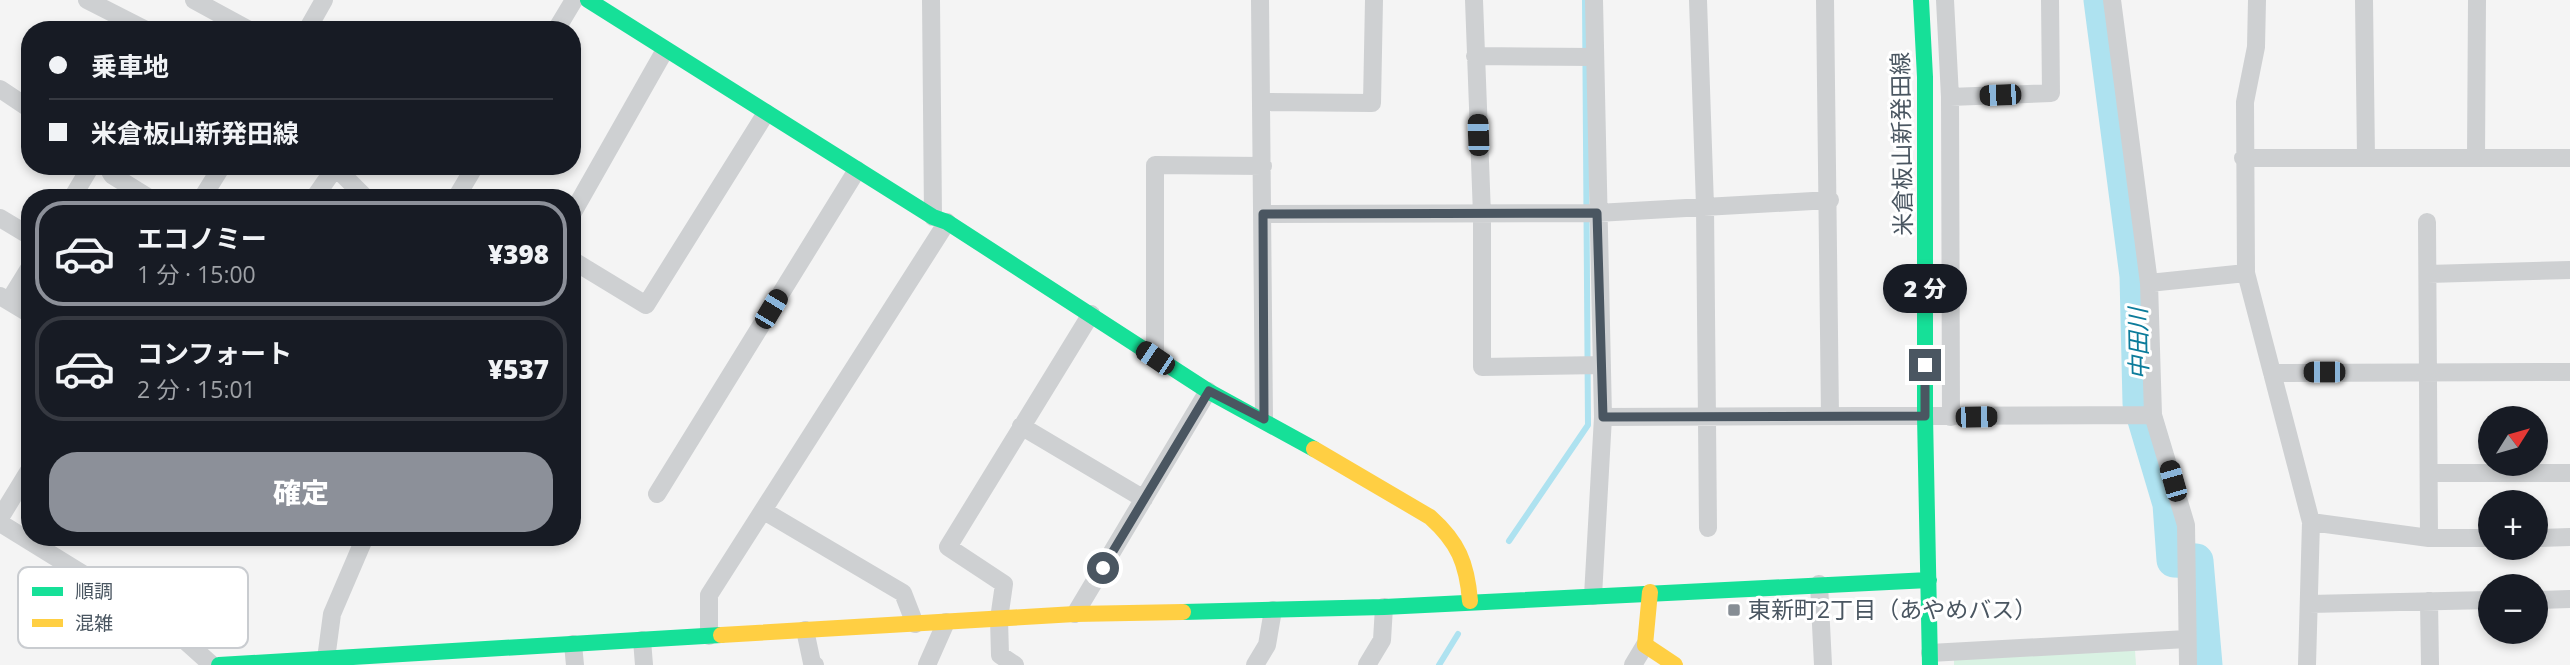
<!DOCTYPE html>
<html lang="ja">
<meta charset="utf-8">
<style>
:root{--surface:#171b24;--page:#20242c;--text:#f1f3f6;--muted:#9ea1a6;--line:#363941;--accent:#8c9099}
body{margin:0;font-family:"Open Sans","Noto Sans JP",sans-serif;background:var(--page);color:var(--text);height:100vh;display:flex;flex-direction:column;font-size:26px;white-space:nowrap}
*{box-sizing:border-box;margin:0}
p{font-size:23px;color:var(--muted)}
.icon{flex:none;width:38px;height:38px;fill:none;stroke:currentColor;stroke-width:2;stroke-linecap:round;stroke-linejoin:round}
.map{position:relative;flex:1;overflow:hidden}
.side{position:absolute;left:21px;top:189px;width:560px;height:357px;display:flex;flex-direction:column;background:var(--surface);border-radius:28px;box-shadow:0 4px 10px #0003}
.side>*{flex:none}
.top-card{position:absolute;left:21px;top:21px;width:560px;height:154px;border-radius:28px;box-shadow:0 4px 10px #0003;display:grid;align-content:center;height:154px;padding:0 28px;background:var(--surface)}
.needle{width:46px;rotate:53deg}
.tools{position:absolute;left:2478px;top:406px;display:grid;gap:14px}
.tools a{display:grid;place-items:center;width:70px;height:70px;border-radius:50%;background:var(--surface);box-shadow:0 4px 10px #0003;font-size:35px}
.end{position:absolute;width:32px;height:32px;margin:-16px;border:9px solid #4a5661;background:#fff;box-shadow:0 0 0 4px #fff}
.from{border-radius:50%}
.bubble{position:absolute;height:49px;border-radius:24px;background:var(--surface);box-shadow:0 4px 10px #0003;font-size:23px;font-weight:800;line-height:49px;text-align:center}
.car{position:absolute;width:21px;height:42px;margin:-21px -10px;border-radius:9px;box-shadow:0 0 5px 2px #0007;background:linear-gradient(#222 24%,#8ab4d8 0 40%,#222 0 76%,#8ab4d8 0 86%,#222 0)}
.top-card b{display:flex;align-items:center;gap:24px;height:66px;font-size:26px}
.top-card b+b{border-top:2px solid var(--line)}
.top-card i{width:18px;height:18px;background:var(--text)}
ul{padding:12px 0 0;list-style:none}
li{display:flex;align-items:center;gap:21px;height:105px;margin:0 14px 10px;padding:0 14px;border:4px solid var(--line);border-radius:28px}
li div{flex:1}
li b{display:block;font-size:26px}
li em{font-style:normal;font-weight:800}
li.selected{border-color:var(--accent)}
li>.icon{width:63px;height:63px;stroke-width:1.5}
.primary-button{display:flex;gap:14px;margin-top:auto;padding:14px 28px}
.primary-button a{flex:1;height:80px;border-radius:28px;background:var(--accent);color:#fff;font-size:28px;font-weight:800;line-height:80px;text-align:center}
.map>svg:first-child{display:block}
</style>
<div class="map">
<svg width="2570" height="665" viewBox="0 0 2570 665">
<rect width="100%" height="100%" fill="#f4f4f4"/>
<path fill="#d9f2e3" d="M2135 650 2136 665H1954V660Z"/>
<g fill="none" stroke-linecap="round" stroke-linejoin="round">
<path stroke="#aee2f0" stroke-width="6" d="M1509 541 1588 425 1585 0
M1439 665 1458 634"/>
<path stroke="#aee2f0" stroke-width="35" d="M2101 0 2137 276 2140 403 2170 504 2174 560 2196 561 2205 665"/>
<path stroke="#ced0d2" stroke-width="18" d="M87 0 146 30
M194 0 249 30
M931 0 933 217
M1260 0 1264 420
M1474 0 1482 215V367L1602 365
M1698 0 1705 206 1708 528
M1825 0 1830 416
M1945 0 1950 97 1951 417
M2112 0 2149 283 2153 415 2186 525 2188 665
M2257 0 2256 47 2245 102 2246 273 2311 522 2307 665
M2364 0 2366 158
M307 30 324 0
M556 30 574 0
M1475 56 1594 57
M0 89 30 109
M1950 97 2051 93 2050 0
M1263 102 1372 103 1374 0
M2243 158H2570
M2476 158 2477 0
M107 166 112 175 149 198
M334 166 366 198
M72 198 91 166
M202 198 222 166
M314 198 335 168
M456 198 475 166
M572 214 665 50
M1263 214 1597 213 1830 200
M0 218 30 236
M2427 222 2429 538
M572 260 646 305 766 113
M2428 274 2570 270
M2149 283 2246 273
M0 296 30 314
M9 301 30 267
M1155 357V165L1263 166
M2272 373 2570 372
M1603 417 2153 415
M1021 426 1144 499
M2429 473H2570
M657 494 857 170
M764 511 903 593 915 624
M0 518 30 469
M2311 522 2429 538H2490
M0 523 172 629 212 665
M2536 538 2570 537
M1819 584 1823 665
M1593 596 1603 417 1594 0
M2536 600 2570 599
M2429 601 2430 665
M2309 604 2490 600
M1075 614 1208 391
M805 630 812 663 815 665
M709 636V595L947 222
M642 640 644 665
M573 644 575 665
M1930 653 2187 639
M326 659 332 614 365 537
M927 665 946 622
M1015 665 1000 655 999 619 1004 584 948 547 1091 314
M1255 665 1267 645 1273 610
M1367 665 1382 640 1384 607
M1633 665 1645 645"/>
<path stroke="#16e098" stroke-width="16" d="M588 0 933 217 947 222 1208 391 1314 449
M1921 0 1925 77V416L1930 665
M1183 612 1384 607 1929 580
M219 665 721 635"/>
<path stroke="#ffcf43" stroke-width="16" d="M1314 449 1430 517C1458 542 1467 563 1470 601
M1650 592 1645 645 1675 665
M721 635 1075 614 1183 612"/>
</g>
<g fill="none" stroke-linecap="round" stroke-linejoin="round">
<path stroke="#4a5661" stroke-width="9" d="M1103 568 1209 391 1264 419 1263 214 1597 213 1603 417 1925 416V365"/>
</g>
<rect fill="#868d94" stroke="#fff" stroke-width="2.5" x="1727" y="603" width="14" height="14" rx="3.5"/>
<g text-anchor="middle" stroke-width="6" stroke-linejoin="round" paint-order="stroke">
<g font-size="23" fill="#4a5661" stroke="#fff">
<text transform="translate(1902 144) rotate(-91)" y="8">米倉板山新発田線</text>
</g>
<g font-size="23" fill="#4a5661" stroke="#fff" text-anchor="start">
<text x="1748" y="618">東新町2丁目（あやめバス）</text>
</g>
<g font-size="24" font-style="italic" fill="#0c7c9b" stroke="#fff">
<text transform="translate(2139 344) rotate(-91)" y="8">中田川</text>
</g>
</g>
<rect x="18" y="567" width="230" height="81" rx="10" fill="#fff" stroke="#c9ccd0" stroke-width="2"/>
<rect x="32" y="587" width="31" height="9" fill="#16e098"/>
<rect x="32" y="619" width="31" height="8" fill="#ffcf43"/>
<g font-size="19" fill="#4a5661">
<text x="75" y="598">順調</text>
<text x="75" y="630">混雑</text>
</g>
</svg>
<div class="tools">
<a><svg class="needle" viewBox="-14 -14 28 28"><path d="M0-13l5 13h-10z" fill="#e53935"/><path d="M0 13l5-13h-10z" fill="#9ea1a6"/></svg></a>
<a>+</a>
<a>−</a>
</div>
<i class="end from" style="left:1103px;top:568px"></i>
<i class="end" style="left:1925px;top:365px"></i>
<div class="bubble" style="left:1883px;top:264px;width:84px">2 分</div>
<i class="car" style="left:2000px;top:95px;rotate:268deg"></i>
<i class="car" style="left:1478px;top:135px;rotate:358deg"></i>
<i class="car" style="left:771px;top:309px;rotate:31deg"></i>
<i class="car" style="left:1155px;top:358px;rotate:304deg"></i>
<i class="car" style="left:2324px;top:372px;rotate:270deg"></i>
<i class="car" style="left:1976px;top:417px;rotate:89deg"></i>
<i class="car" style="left:2173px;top:481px;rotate:344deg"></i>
<div class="top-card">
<b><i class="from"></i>乗車地</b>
<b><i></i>米倉板山新発田線</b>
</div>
<section class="side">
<ul>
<li class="selected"><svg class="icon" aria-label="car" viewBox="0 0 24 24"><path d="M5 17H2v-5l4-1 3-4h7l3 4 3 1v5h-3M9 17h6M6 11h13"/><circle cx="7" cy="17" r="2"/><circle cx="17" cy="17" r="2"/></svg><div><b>エコノミー</b><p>1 分 · 15:00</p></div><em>¥398</em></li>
<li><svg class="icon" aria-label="car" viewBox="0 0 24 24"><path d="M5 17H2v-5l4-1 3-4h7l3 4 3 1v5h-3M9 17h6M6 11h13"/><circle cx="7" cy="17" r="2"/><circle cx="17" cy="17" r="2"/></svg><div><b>コンフォート</b><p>2 分 · 15:01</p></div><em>¥537</em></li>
</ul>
<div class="primary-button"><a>確定</a></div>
</section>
</div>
